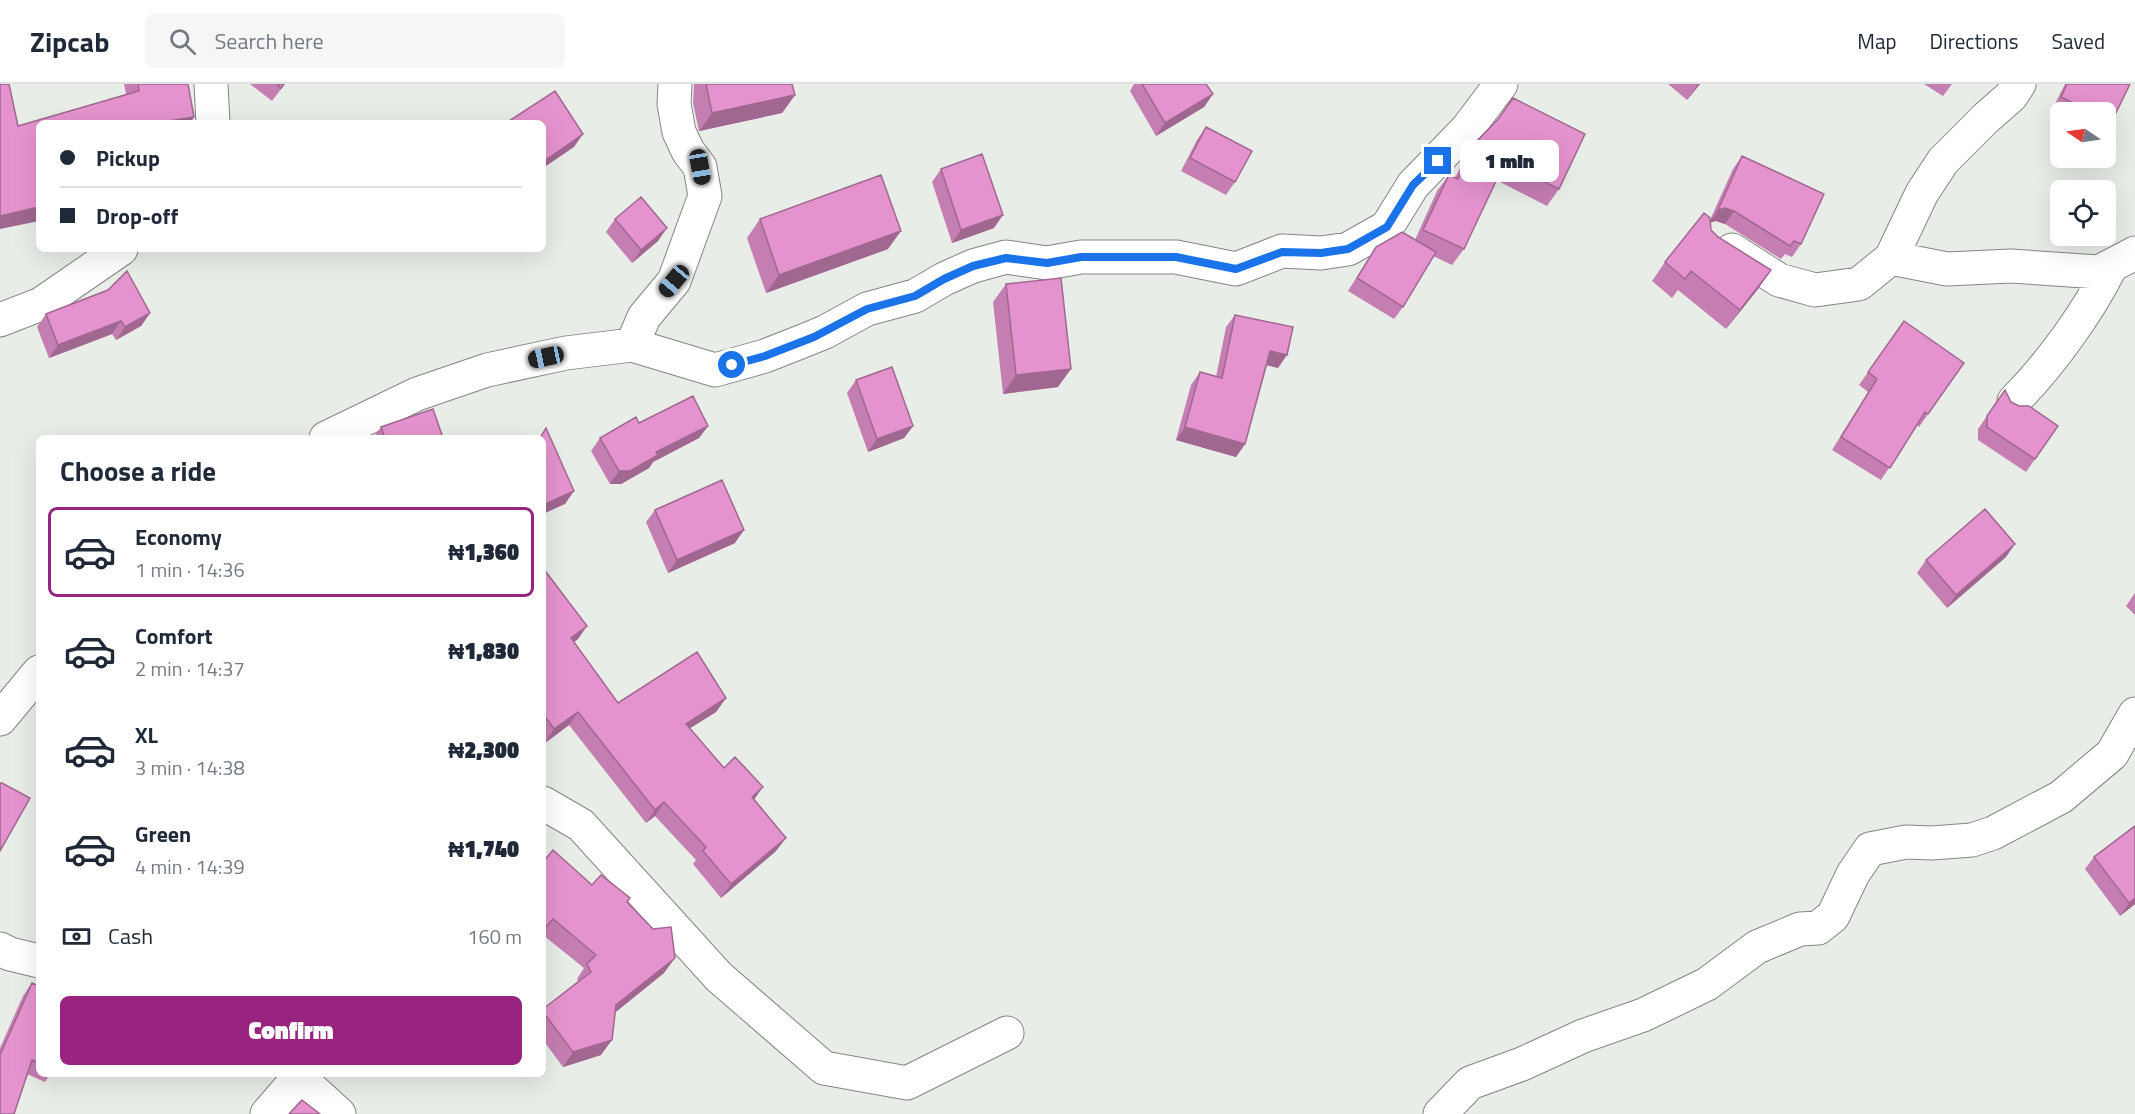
<!DOCTYPE html>
<meta charset="utf-8">
<style>
:root{--surface:#fff;--page:#f6f6f7;--text:#1f2937;--muted:#747a83;--line:#e0e1e3;--accent:#982480}
body{margin:0;font-family:"Titillium Web",sans-serif;background:var(--page);color:var(--text);height:100vh;display:flex;flex-direction:column;font-size:22px;white-space:nowrap}
*{box-sizing:border-box;margin:0}
p{font-size:20px;color:var(--muted)}
.icon{flex:none;width:33px;height:33px;fill:none;stroke:currentColor;stroke-width:2;stroke-linecap:round;stroke-linejoin:round}
.map{position:relative;flex:1;overflow:hidden}
.panel{position:absolute;left:36px;top:351px;width:510px;height:642px;display:flex;flex-direction:column;background:var(--surface);border-radius:9px;box-shadow:0 6px 24px #0002}
.panel>*{flex:none}
.top-card{position:absolute;left:36px;top:36px;width:510px;height:132px;border-radius:9px;box-shadow:0 6px 24px #0002;display:grid;align-content:center;height:132px;padding:0 24px;background:var(--surface)}
.needle{width:39px;rotate:283deg}
.fabs{position:absolute;left:2050px;top:18px;display:grid;gap:12px}
.fabs a{display:grid;place-items:center;width:66px;height:66px;border-radius:9px;background:var(--surface);box-shadow:0 6px 24px #0002;font-size:30px}
.end{position:absolute;width:27px;height:27px;margin:-14px;border:8px solid #1a73e8;background:#fff;box-shadow:0 0 0 3px #fff}
.from{border-radius:50%}
.bubble{position:absolute;height:42px;border-radius:9px;background:var(--surface);box-shadow:0 6px 24px #0002;font-size:20px;font-weight:800;line-height:42px;text-align:center}
.car{position:absolute;width:18px;height:36px;margin:-18px -9px;border-radius:8px;box-shadow:0 0 4px 2px #0007;background:linear-gradient(#222 24%,#8ab4d8 0 40%,#222 0 76%,#8ab4d8 0 86%,#222 0)}
.top-card b{display:flex;align-items:center;gap:21px;height:57px;font-size:22px}
.top-card b+b{border-top:2px solid var(--line)}
.top-card i{width:15px;height:15px;background:var(--text)}
ul{padding:0;list-style:none}
li{display:flex;align-items:center;gap:18px;height:90px;margin:0 12px 9px;padding:0 12px;border:3px solid transparent;border-radius:9px}
li div{flex:1}
li b{display:block;font-size:22px}
li em{font-style:normal;font-weight:800}
li.current{border-color:var(--accent)}
li>.icon{width:54px;height:54px;stroke-width:1.5}
h2{padding:0 24px;font-size:27px;line-height:72px}
.pay{display:flex;align-items:center;gap:15px;height:66px;padding:0 24px;font-size:22px}
.pay p{margin-inline-start:auto}
.button{display:flex;gap:12px;margin-top:auto;padding:12px 24px}
.button a{flex:1;height:69px;border-radius:9px;background:var(--accent);color:#fff;font-size:24px;font-weight:800;line-height:69px;text-align:center}
header{display:flex;align-items:center;gap:36px;box-sizing:border-box;height:84px;padding:0 30px;background:var(--surface);border-bottom:2px solid var(--line)}
header strong{font-size:28px}
nav{display:flex;gap:33px;margin-inline-start:auto;font-size:21px}
.search{width:420px;height:54px;background:var(--page);display:flex;align-items:center;gap:15px;box-sizing:border-box;padding:0 21px;border-radius:9px;color:var(--muted);font-size:22px}
.map>svg:first-child{display:block}
</style>
<header>
<strong>Zipcab</strong>
<div class="search"><svg class="icon" aria-label="search" viewBox="0 0 24 24"><circle cx="10" cy="10" r="6"/><path d="M15 15l6 6"/></svg>Search here</div>
<nav><a>Map</a><a>Directions</a><a>Saved</a></nav>
</header>
<div class="map">
<svg width="2135" height="1030" viewBox="0 0 2135 1030">
<rect width="100%" height="100%" fill="#e9ede8"/>
<g fill="none" stroke-linecap="round" stroke-linejoin="round">
<defs>
<path id="minor" d="M211 0 213 39
M1732 166 1779 196 1815 206 1859 200 1891 174 1922 109 1943 77 1986 34 2011 12 2019 0
M1891 174 1947 185 2011 182 2099 188 2135 169
M0 236 41 220 121 165
M632 261 644 233 674 197 705 112 700 83 688 67 679 48 674 20 675 0
M2014 317C2050 281 2089 227 2111 182
M326 354 417 310 487 286 566 269 632 261 715 286 765 272 803 257 825 248 867 225 915 212 944 195 973 182 1006 173 1047 179 1081 173H1176L1236 185 1282 167 1321 169 1348 165 1387 143 1413 101 1467 45 1501 0
M0 635 39 588
M543 719 581 741 719 893 824 984 907 999 1007 949
M0 865 10 870 39 877
M295 990 339 1030
M267 1030 299 993
M1440 1030 1470 999 1522 980 1583 952 1643 931 1707 900 1757 863 1800 845 1818 844 1833 832 1853 790 1870 765 1906 758 1932 759 1972 756 1993 749 2061 713 2112 670 2135 630"/>
</defs>
<use href="#minor" stroke="#838682" stroke-width="35"/>
<use href="#minor" stroke="#fff" stroke-width="33"/>
</g>
<path fill="#c57eb1" d="M124 0H188L194 33 190 39H39L18 42 126 10Z
M250 0H285L272 17Z
M694 0H792L795 11 782 29 699 47 693 19Z
M1134 0H1206L1213 10 1204 23 1156 52 1130 7Z
M1668 0H1700L1687 16Z
M1924 0H1952L1943 12Z
M2065 0H2130L2111 39 2106 46V28H2061V31L2052 26Z
M1206 43 1235 98 1226 111 1181 87 1197 56Z
M1476 58 1559 105 1547 122 1496 96 1464 165 1452 181 1433 172 1403 223 1394 235 1348 207 1376 163 1415 156 1437 107 1449 91 1455 94 1465 74Z
M1742 72 1801 160 1792 173 1785 170 1781 175 1725 140 1716 137 1711 138V146L1718 153 1771 186 1758 205 1726 245 1678 206 1672 214 1652 197 1665 178 1710 136 1733 85Z
M941 85 994 144 952 159 932 98Z
M615 135 658 157 632 179 606 148Z
M760 135 888 165 766 209 747 154Z
M1006 200 1058 303 1003 310 993 218Z
M150 229 141 242 116 256 112 250 49 274 37 243 46 230Z
M1235 231 1278 284 1267 281 1245 360 1236 373 1176 356 1191 301 1200 288 1216 293 1226 243Z
M1904 237 1964 279 1919 343 1917 341 1881 396 1832 366 1868 308 1859 301Z
M856 296 913 342 904 354 868 368 847 309Z
M2005 306 2011 318 2058 342 2026 388 1978 356V345Z
M639 339 708 342 699 354 653 378 649 384 621 400H610L591 367 600 354Z
M381 343 443 354H373Z
M655 426 735 459 668 489 646 438Z
M2006 473 1947 524 1917 489 1926 476Z
M543 484 578 555 574 558 618 619 726 614 716 628 690 644 724 684 754 715 776 767 721 814 693 780 696 776 655 732 646 739 569 641 545 659 543 657Z
M2135 509V531L2126 522Z
M2094 773 2135 820 2120 832 2085 785Z
M543 778 627 818 664 889 615 928 601 971 563 983 543 956V925L578 897 577 895 584 884 543 851Z
M32 899 39 902V990H50L45 998 27 990 0 1030V964L23 912Z"/>
<path fill="#a06790" d="M1698 0H1700L1687 16Z
M1213 10 1204 23 1156 52 1165 39Z
M795 11 782 29 699 47 712 29Z
M194 33 190 39H156Z
M583 50 574 63 543 84V78Z
M39 123V137L0 145V132Z
M1725 124 1734 127 1725 140 1716 137 1709 139 1718 126Z
M1003 131 994 144 952 159 961 146Z
M667 144 658 157 632 179 641 166Z
M901 147 888 165 766 209 779 191Z
M1771 186 1758 205 1726 245 1740 226Z
M150 229 141 242 116 256 125 243Z
M121 237 112 250 49 274 58 261Z
M1270 267 1287 271 1278 284 1261 280Z
M1071 285 1058 303 1003 310 1016 291Z
M708 342 699 354 653 378 649 384 621 400H610L619 387Z
M913 342 904 354 868 368 877 355Z
M1185 343 1245 360 1236 373 1176 356Z
M574 407 565 420 543 430V421Z
M744 446 735 459 668 489 677 476Z
M2015 460 2006 473 1947 524 1956 511Z
M587 542 578 555 561 568 571 554Z
M726 614 716 628 676 653 686 640Z
M578 628 569 641 545 659 554 645Z
M763 703 753 717 752 713Z
M664 718 655 732 646 739 655 726Z
M786 754 776 767 721 814 731 800Z
M2135 814V820L2120 832 2129 819Z
M675 874 664 889 606 936 616 921Z
M612 956 601 971 563 983 573 968Z"/>
<path fill="#e593ce" stroke="#a06790" stroke-width="1.5" d="M0 0H9L18 42 139 7 138 0H188L194 33 156 39H39V123L0 132Z
M277 0H284L281 4Z
M706 0H792L795 11 712 29Z
M1142 0H1206L1213 10 1165 39Z
M2067 0H2130L2111 39 2106 36V28H2091L2061 13Z
M555 7 583 50 543 78V39H510L509 37Z
M1513 14 1585 50 1559 105 1505 78 1464 165 1423 146 1449 91 1458 95 1476 58 1499 34Z
M1206 43 1252 67 1235 98 1190 74Z
M982 70 1003 131 961 146 941 85Z
M1742 72 1824 110 1801 160 1794 157 1790 162 1734 127 1725 124 1718 126Z
M881 91 901 147 779 191 760 135Z
M641 113 667 144 641 166 615 135Z
M1704 129 1710 134 1711 146 1718 153 1771 186 1740 226 1691 187 1685 195 1665 178Z
M1402 148 1436 168 1403 223 1357 194 1376 163Z
M127 187 150 229 125 243 121 237 58 261 46 230 108 206Z
M1061 194 1071 285 1016 291 1006 200Z
M1235 231 1293 243 1287 271 1270 267 1245 360 1185 343 1200 288 1222 294Z
M1904 237 1964 279 1928 330 1925 328 1890 384 1841 353 1877 295 1868 288Z
M892 283 913 342 877 355 856 296Z
M2005 306 2011 318 2019 322H2029L2058 342 2035 375 1987 343V332Z
M693 312 708 342 656 368 658 371 630 387H619L600 354 636 333 639 339Z
M433 325 443 354H385L381 343Z
M546 344 574 407 543 421V354H540Z
M722 396 744 446 677 476 655 426Z
M1985 425 2015 460 1956 511 1926 476Z
M543 484 587 542 571 554 618 619 697 568 726 614 686 640 724 684 735 673 763 703 752 713 786 754 731 800 703 767 706 763 664 718 655 726 578 628 554 645 543 630Z
M0 699H2L30 714 0 767Z
M2135 742V814L2129 819 2094 773Z
M553 766 592 801 601 791 630 814 627 818 653 845 671 843 675 874 616 921 612 956 573 968 543 928V925L591 888 587 880 596 871 553 835 543 846V778Z
M32 899 39 902V979L32 976 14 1030H0V971Z
M302 1016 320 1030H289Z"/>
<g fill="none" stroke-linecap="round" stroke-linejoin="round">
<path stroke="#1a73e8" stroke-width="8" d="M732 281 765 272 814 253 867 225 915 212 944 195 973 182 1006 174 1047 179 1081 173H1176L1236 185 1282 168 1321 169 1348 165 1387 143 1413 101 1438 77"/>
</g>
</svg>
<div class="fabs">
<a><svg class="needle" viewBox="-14 -14 28 28"><path d="M0-13l5 13h-10z" fill="#e53935"/><path d="M0 13l5-13h-10z" fill="#747a83"/></svg></a>
<a><svg class="icon" aria-label="locate" viewBox="0 0 24 24"><circle cx="12" cy="12" r="6"/><path d="M12 2v4M12 18v4M2 12h4M18 12h4"/></svg></a>
</div>
<i class="end from" style="left:732px;top:281px"></i>
<i class="end" style="left:1438px;top:77px"></i>
<div class="bubble" style="left:1460px;top:56px;width:99px">1 min</div>
<i class="car" style="left:700px;top:83px;rotate:170deg"></i>
<i class="car" style="left:674px;top:197px;rotate:220deg"></i>
<i class="car" style="left:546px;top:273px;rotate:258deg"></i>
<div class="top-card">
<b><i class="from"></i>Pickup</b>
<b><i></i>Drop-off</b>
</div>
<section class="panel">
<h2>Choose a ride</h2>
<ul>
<li class="current"><svg class="icon" aria-label="car" viewBox="0 0 24 24"><path d="M5 17H2v-5l4-1 3-4h7l3 4 3 1v5h-3M9 17h6M6 11h13"/><circle cx="7" cy="17" r="2"/><circle cx="17" cy="17" r="2"/></svg><div><b>Economy</b><p>1 min · 14:36</p></div><em>₦1,360</em></li>
<li><svg class="icon" aria-label="car" viewBox="0 0 24 24"><path d="M5 17H2v-5l4-1 3-4h7l3 4 3 1v5h-3M9 17h6M6 11h13"/><circle cx="7" cy="17" r="2"/><circle cx="17" cy="17" r="2"/></svg><div><b>Comfort</b><p>2 min · 14:37</p></div><em>₦1,830</em></li>
<li><svg class="icon" aria-label="car" viewBox="0 0 24 24"><path d="M5 17H2v-5l4-1 3-4h7l3 4 3 1v5h-3M9 17h6M6 11h13"/><circle cx="7" cy="17" r="2"/><circle cx="17" cy="17" r="2"/></svg><div><b>XL</b><p>3 min · 14:38</p></div><em>₦2,300</em></li>
<li><svg class="icon" aria-label="car" viewBox="0 0 24 24"><path d="M5 17H2v-5l4-1 3-4h7l3 4 3 1v5h-3M9 17h6M6 11h13"/><circle cx="7" cy="17" r="2"/><circle cx="17" cy="17" r="2"/></svg><div><b>Green</b><p>4 min · 14:39</p></div><em>₦1,740</em></li>
</ul>
<div class="pay"><svg class="icon" aria-label="cash" viewBox="0 0 24 24"><path d="M3 7h18v10H3z"/><circle cx="12" cy="12" r="2"/></svg>Cash<p>160 m</p></div>
<div class="button"><a>Confirm</a></div>
</section>
</div>
